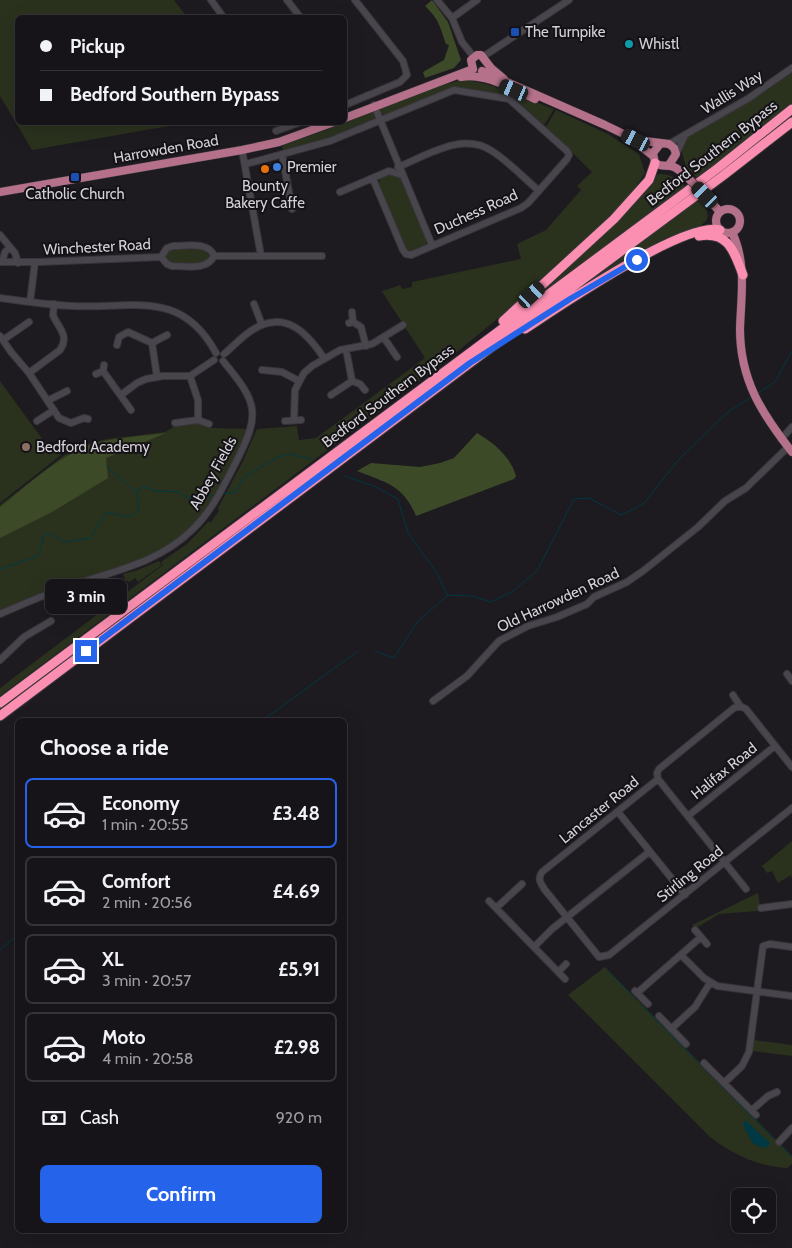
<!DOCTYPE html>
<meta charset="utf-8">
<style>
:root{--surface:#161418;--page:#232125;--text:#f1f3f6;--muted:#9e9ea2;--line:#353337;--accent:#2563eb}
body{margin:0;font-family:Cabin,sans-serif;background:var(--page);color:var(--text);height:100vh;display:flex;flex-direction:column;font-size:19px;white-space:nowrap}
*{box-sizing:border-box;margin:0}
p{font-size:16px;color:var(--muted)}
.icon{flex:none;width:28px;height:28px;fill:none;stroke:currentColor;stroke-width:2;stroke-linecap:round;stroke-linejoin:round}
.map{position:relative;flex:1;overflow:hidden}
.panel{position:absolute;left:15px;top:718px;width:332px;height:515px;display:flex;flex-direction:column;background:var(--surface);border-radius:8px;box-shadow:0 5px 20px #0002,0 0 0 1px var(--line)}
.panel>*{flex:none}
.banner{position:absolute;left:15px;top:15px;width:332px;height:110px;border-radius:8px;box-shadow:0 5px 20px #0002,0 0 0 1px var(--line);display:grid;align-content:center;height:110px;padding:0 25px;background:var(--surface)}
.buttons{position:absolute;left:731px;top:1188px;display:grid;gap:10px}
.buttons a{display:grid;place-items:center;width:45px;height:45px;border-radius:8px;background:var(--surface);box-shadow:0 5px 20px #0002,0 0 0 1px var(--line);font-size:25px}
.end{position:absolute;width:22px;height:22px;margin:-11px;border:6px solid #2563eb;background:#fff;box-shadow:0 0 0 2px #fff}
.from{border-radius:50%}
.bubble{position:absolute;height:35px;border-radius:8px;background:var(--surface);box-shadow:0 5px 20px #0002,0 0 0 1px var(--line);font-size:16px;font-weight:800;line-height:35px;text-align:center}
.car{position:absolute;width:15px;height:30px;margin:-15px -8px;border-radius:6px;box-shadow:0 0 4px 1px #0007;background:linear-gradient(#222 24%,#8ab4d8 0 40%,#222 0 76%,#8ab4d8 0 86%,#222 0)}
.banner b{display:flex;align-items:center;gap:18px;height:48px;font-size:19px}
.banner b+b{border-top:1px solid var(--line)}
.banner i{width:12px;height:12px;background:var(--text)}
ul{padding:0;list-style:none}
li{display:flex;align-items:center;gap:15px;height:70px;margin:0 10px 8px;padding:0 15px;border:2px solid var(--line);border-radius:8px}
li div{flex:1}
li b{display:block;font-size:19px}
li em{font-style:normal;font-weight:800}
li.selected{border-color:var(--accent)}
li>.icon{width:45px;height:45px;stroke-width:1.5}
h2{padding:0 25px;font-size:22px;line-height:60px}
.pay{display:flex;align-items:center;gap:12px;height:55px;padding:0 25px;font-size:19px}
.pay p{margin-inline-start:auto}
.cta{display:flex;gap:10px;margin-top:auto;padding:10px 25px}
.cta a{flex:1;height:58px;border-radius:8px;background:var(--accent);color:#fff;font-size:20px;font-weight:800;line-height:58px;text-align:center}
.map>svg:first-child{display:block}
</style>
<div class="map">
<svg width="792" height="1248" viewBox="0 0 792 1248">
<rect width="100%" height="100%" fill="#1d1a20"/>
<path fill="#2a321e" d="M0 0H174L187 17 18 18V122L186 123 32 150 0 96Z
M792 73V105L697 178 686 167 681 149 687 138 766 91Z
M462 80C494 82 525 99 554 109L544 125 514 98 502 94 458 88 448 89 389 114 384 115 380 112 381 108 414 92Z
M556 110 608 134 639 154 645 173 626 201 536 287 446 361 0 696V688L163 565 161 562 187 544 208 522H211L219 511 218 508 243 461 257 429 297 426 299 440 316 438 425 358 381 290 383 291 400 285 402 289 412 287V282L521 259 517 244 546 230 581 190 577 186 592 172 546 127Z
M373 111 375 119 367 124 311 145 283 151 282 145 318 133Z
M388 174 401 178 427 241 425 247 411 253 404 249 378 185 381 177Z
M659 174C671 174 677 178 685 186L543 294 541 292 620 219 650 185 654 177Z
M698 199C703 204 710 211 707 219 703 228 682 232 673 237 634 257 596 280 558 302Z
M173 248H202L210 256C205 268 175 266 165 259 164 253 168 251 173 248Z
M0 381 43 440 61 455 0 503Z
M198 421 212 428 248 429 225 479 199 518 181 538 155 555 0 611V505L63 456 84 445 107 439 165 432 181 423Z
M159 561 162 565 138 582 135 578 130 582 125 580 123 574 138 570Z
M792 841V879L791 875 778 883 772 871 767 873 762 866Z
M758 893 760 905 757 911 719 914 698 927 695 929 692 925Z
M605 967 792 1156V1164L787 1168C757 1166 734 1155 710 1137L568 995Z
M754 1040 792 1045V1056L752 1051Z"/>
<path fill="#3d4a27" d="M432 0 448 22 461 60 454 68 425 78 423 72 444 60 449 45 446 44C440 27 439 19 425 6Z
M166 433 106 458 108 478 52 512 0 538V507C25 487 50 464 78 450 104 437 139 437 166 433Z
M477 433C494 443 511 457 516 476L514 479 416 516C403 485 387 483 357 471L371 463 420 467 440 463 454 458Z"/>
<path fill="#003943" d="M745 1120 770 1143 769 1146 765 1148 753 1144 743 1125Z"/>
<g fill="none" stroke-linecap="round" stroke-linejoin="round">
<path stroke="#003943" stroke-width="1" d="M758 393 775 382 792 351
M107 467 137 493
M345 476 376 487 398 499 408 533 437 573 447 595 472 596 491 602 513 591 537 571 574 499 589 498 621 515 643 504 680 458 728 412 753 396
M221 494 236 492 243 478 278 457 289 454 311 459
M0 569 38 556 44 536 49 533 65 542 90 538 106 513C121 512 125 524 139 509L137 493 139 489 144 487 155 491 179 492C191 503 201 497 215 495
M375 651 394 658 418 621 447 596
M263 720 358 651
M0 950 18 934
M608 971 637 1000
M640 1004 775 1140
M781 1146 792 1157"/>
<defs>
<path id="minor" d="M211 0 224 18
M287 0 301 18
M437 0 452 18 462 42 473 56
M452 18 477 0
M484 56 569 0
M345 105 400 82 407 75 403 61 355 0
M374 105 432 245
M276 131 301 122
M669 144 749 98 792 68
M242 150 261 256
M282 154 292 209
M676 154 685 135
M246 164 330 141 454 90 509 99 567 151 569 155 567 159 528 203 521 208 411 255 406 254 403 250 373 179
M398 167C426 156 463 131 492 151 509 162 524 178 539 191
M340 192 389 171 402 175
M0 235 15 253 18 263
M173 246C185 246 209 241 214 256 207 271 185 266 172 266L167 264 161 257 167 248Z
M214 256H322
M0 262H39L161 257
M2 262 5 252 10 247
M0 298C24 301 49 305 73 306 132 309 181 288 216 353
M30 302 35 262
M254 304 262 325
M352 312 353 322
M349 323 353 322 361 327 366 346
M0 336 11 352 29 373 59 418 71 423 84 418 88 419
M384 338 397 357
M3 340 29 322
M117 345 119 337 128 332 152 343
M346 349 352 381
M224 354C234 346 243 335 254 329 286 310 307 333 324 358
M262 370 282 372 299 381
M103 371 131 410
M29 373 60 350C70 335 58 328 53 315L54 304
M96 374 103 371 104 365
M157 377 152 343 167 335
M352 381 360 384 365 390
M121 395 137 383 146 379 163 376H190L214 360
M331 395 352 381
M49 400 67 391
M198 420 209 424
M294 420 295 390 304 373 312 366 340 350 372 344 403 325
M37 421 54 410
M285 421 301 420
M175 423 198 420V400L190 376
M781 439 792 427
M90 580 102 603
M95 608 107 599
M0 614C23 604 46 594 70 586 114 571 159 563 193 529 212 511 224 485 236 462 261 413 258 403 223 361
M0 660 24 637 51 621
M787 674 792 681
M733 695 740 706 746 709 792 767
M433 701 467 676 499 641 528 626 557 617 587 604 594 597 627 582 643 571 698 527 725 501 746 488 788 447
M658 779 542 872C537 879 541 884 545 890L599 957 609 955 792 808
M658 779 746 889
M658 779 657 773 659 769 734 708 740 706
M618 812 685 895
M688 816 775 746
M489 901 565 979
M496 908 522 884
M761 908 792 904
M695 930 707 944
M534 947 552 929 649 852
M681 955 704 978 717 986 792 996
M558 972 566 964
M635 991 648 1004
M637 993 701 937
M659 1016 686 1044
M671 1029 695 1007 710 983
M704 1063 756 1115
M724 1083 742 1066 749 1052 763 946 770 944 792 947
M752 1110 768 1096 777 1092
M779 1142 792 1128"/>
<path id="major" d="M473 69 471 60 477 55H481L491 68 504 79
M482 71 605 125 636 140 669 144 674 148 676 154 669 165
M461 77C485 72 514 90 535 99
M345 118 473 69
M636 140 638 144 653 156
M660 144 653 153 655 163C661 167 665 165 671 166 679 168 685 175 691 181
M0 192 242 150 279 142 334 122
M705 195 720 212
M716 221a12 12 0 1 1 24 0a12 12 0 1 1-24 0Z
M732 232C747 264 741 295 740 329 740 380 762 414 792 452"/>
<path id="highway" d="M699 236C729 231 734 252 743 275
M503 321 614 219 649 180 655 163
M525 329C558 307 686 220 720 230
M0 703 718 168 792 109
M0 716 470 363 724 175 792 122"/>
</defs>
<use href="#minor" stroke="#38363b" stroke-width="8"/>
<use href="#major" stroke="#38363b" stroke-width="9"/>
<use href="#highway" stroke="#38363b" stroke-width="11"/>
<use href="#minor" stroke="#49454d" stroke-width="6"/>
<use href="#major" stroke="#b47189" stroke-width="8"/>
<use href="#highway" stroke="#fb8fb1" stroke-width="9"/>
<defs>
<path id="major-bridge" d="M691 181 705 195"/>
</defs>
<use href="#major-bridge" stroke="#38363b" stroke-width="9" stroke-linecap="butt"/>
<use href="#major-bridge" stroke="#b47189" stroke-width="8"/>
</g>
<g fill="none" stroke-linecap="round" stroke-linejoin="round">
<path stroke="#2563eb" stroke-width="6" d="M86 651 470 363 570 299 637 260"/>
</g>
<g fill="#1a4fb4" stroke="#141117" stroke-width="2">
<rect x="510" y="27" width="10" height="10" rx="2.5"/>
<rect x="70" y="172" width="10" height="10" rx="2.5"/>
</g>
<circle fill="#0f9aa8" stroke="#141117" stroke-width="2" cx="629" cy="44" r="5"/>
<circle fill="#3f7fe0" stroke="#141117" stroke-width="2" cx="277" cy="167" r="5"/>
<circle fill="#e8710a" stroke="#141117" stroke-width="2" cx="265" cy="169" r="5"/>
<circle fill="#8d6e63" stroke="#141117" stroke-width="2" cx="26" cy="447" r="5"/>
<g text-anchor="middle" stroke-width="4" stroke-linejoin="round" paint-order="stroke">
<g font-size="15" fill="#d4d2d6" stroke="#141117" text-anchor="start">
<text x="525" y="37">The Turnpike</text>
<text x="639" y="49">Whistl</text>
<text x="287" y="172">Premier</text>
<text x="265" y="191" text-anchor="middle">Bounty<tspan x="265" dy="17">Bakery Caffe</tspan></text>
<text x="75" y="199" text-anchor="middle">Catholic Church</text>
<text x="36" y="452">Bedford Academy</text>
</g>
<g font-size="15" fill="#d4d2d6" stroke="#141117">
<text transform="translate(732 92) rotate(-32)" y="5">Wallis Way</text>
<text transform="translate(166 149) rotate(-10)" y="5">Harrowden Road</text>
<text transform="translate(712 153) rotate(-38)" y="5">Bedford Southern Bypass</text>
<text transform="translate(476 212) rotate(-24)" y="5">Duchess Road</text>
<text transform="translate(97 247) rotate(-3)" y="5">Winchester Road</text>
<text transform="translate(388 396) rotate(-37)" y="5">Bedford Southern Bypass</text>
<text transform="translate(213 473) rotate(-61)" y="5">Abbey Fields</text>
<text transform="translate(558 600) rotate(-25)" y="5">Old Harrowden Road</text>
<text transform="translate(724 771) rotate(-39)" y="5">Halifax Road</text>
<text transform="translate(599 810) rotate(-39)" y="5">Lancaster Road</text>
<text transform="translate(690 874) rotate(-39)" y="5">Stirling Road</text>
</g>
</g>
</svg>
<div class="buttons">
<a><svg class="icon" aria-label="locate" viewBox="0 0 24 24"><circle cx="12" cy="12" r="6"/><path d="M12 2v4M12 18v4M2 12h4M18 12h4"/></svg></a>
</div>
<i class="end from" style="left:637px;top:260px"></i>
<i class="end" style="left:86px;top:651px"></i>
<div class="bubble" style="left:45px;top:579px;width:82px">3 min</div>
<i class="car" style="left:514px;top:90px;rotate:293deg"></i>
<i class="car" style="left:636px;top:140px;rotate:297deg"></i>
<i class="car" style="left:705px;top:195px;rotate:315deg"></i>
<i class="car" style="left:532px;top:295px;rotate:48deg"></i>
<div class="banner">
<b><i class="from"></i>Pickup</b>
<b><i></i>Bedford Southern Bypass</b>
</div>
<section class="panel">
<h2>Choose a ride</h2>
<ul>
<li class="selected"><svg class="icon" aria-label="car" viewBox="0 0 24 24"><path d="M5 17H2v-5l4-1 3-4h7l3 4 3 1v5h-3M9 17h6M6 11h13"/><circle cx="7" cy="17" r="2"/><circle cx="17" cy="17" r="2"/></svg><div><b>Economy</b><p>1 min · 20:55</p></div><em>£3.48</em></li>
<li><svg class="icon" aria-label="car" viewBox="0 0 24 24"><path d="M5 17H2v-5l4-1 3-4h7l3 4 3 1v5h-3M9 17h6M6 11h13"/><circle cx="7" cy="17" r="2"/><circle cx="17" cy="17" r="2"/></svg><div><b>Comfort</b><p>2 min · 20:56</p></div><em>£4.69</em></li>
<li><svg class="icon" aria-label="car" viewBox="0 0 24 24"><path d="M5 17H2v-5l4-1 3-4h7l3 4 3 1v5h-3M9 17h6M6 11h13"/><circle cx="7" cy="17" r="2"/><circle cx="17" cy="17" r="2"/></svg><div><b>XL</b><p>3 min · 20:57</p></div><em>£5.91</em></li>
<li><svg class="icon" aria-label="car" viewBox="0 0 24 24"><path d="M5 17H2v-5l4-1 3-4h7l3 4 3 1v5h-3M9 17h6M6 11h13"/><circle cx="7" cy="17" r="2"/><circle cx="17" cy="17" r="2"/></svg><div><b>Moto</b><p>4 min · 20:58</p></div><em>£2.98</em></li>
</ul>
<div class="pay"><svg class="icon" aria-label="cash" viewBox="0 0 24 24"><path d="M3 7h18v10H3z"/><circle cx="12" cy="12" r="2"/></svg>Cash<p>920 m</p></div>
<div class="cta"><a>Confirm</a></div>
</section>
</div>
